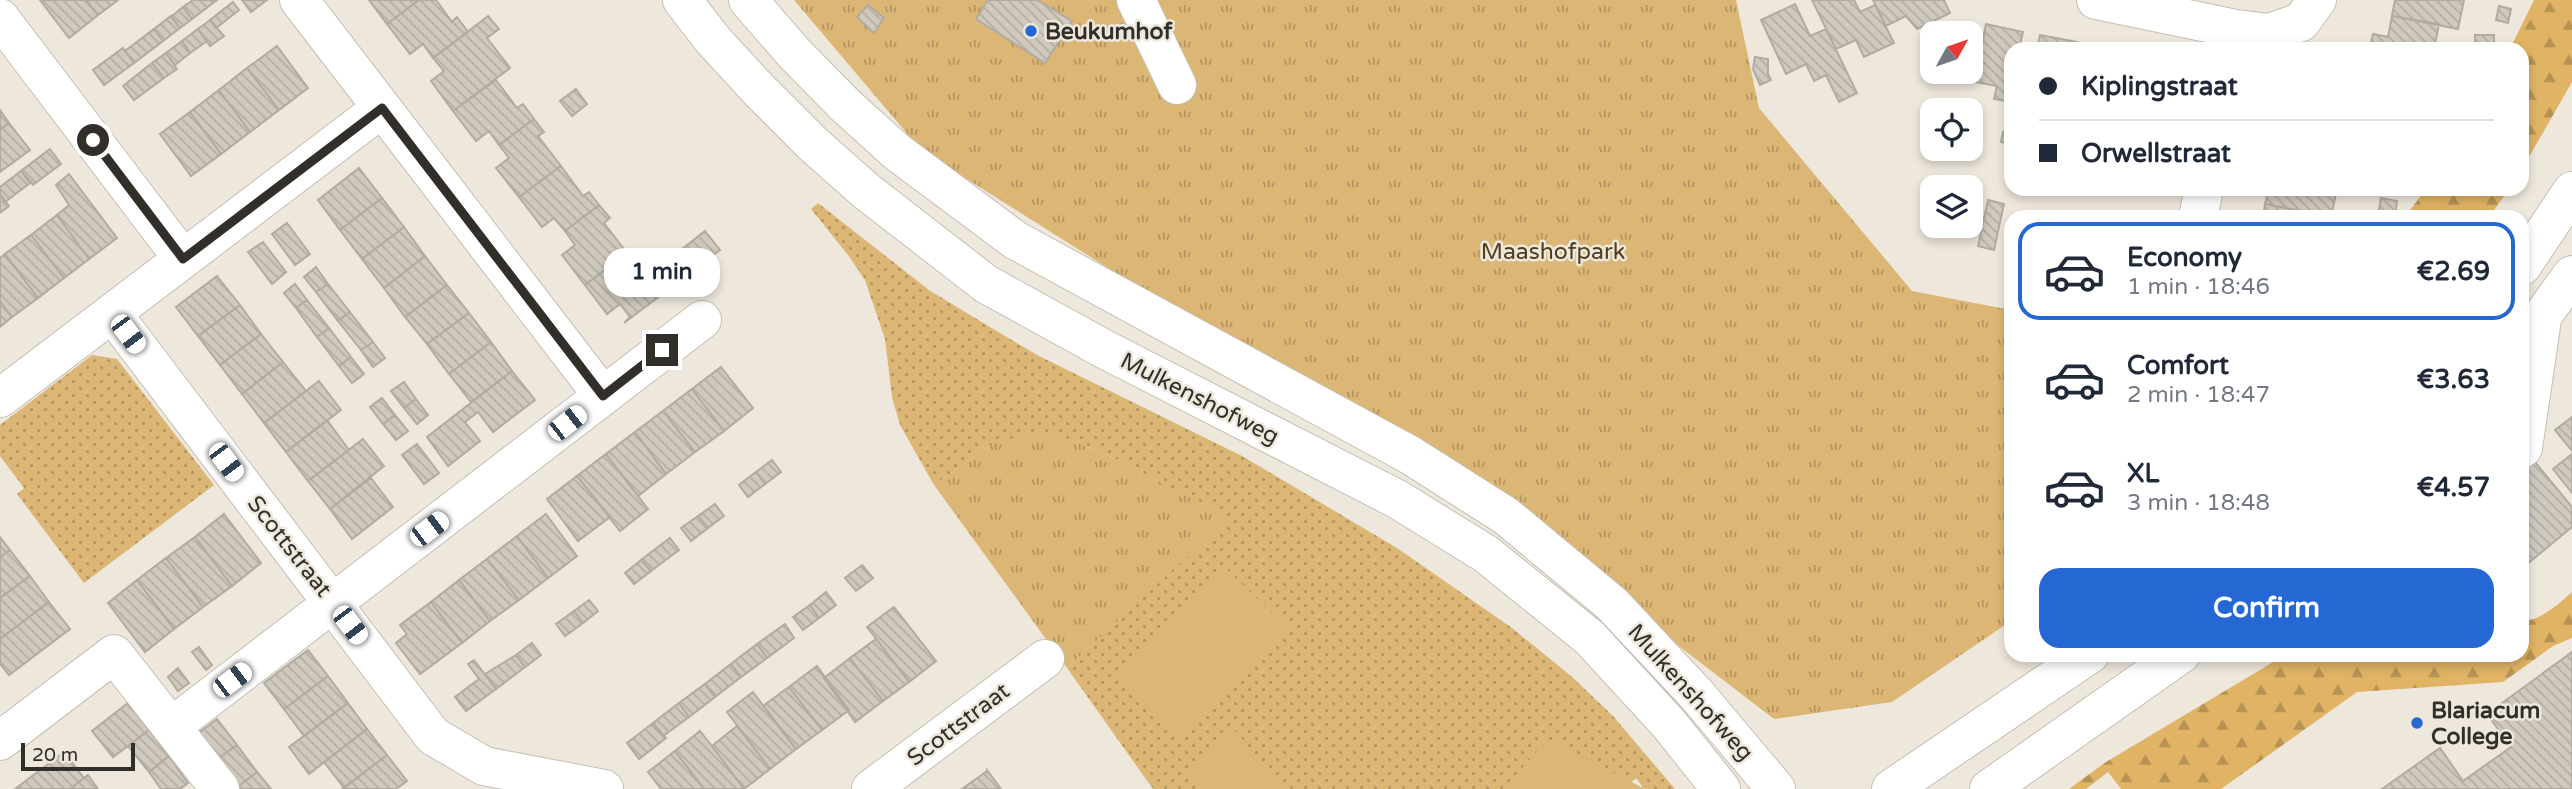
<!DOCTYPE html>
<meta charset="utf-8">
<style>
:root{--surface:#fff;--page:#f2f2f3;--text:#1f2937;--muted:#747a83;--line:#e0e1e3;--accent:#2568d4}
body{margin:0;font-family:"Varela Round",sans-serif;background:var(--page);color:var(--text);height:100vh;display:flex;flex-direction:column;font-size:26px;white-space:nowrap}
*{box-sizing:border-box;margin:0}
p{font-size:23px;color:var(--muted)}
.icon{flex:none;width:38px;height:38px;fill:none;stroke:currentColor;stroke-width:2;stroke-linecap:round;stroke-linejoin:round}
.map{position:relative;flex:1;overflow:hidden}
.drawer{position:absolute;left:2004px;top:210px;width:525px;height:452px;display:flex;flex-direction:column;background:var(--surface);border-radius:21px;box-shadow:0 4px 10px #0003}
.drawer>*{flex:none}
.guide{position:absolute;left:2004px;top:42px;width:525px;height:154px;border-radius:21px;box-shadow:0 4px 10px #0003;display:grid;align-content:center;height:154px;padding:0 35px;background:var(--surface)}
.needle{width:46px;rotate:50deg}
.controls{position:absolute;left:1920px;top:21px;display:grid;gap:14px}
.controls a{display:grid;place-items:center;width:63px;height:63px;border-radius:14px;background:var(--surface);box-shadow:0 4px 10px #0003;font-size:35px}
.scale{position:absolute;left:21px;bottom:18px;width:114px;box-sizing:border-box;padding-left:7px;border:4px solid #322f2b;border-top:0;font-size:19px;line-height:24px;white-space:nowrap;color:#322f2b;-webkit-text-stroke:5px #eee7dc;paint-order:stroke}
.end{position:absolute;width:32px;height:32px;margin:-16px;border:9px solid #322f2b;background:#fff;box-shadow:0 0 0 4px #fff}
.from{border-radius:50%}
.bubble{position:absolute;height:49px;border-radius:21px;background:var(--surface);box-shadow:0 4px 10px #0003;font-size:23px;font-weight:700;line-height:49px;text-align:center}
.car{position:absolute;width:21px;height:42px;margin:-21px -10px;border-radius:9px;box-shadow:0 0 5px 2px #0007;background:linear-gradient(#fff 24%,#345 0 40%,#fff 0 76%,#345 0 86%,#fff 0)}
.guide b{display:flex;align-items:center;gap:24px;height:66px;font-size:26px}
.guide b+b{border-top:2px solid var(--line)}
.guide i{width:18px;height:18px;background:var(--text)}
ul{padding:12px 0 0;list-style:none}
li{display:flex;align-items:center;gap:21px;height:98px;margin:0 14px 10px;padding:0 21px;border:4px solid transparent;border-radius:21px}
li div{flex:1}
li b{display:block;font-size:26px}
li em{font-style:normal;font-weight:700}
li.current{border-color:var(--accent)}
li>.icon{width:63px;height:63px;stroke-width:1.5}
.cta{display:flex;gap:14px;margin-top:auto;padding:14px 35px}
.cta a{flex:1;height:80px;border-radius:21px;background:var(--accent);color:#fff;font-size:28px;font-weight:700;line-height:80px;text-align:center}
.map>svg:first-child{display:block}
</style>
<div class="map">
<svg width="2572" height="789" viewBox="0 0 2572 789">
<defs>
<pattern id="grass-dots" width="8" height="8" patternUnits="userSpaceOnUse" patternTransform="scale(1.75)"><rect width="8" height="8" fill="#dcb675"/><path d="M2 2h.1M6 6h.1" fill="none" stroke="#b39460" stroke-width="1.8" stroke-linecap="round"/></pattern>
<pattern id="forest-firs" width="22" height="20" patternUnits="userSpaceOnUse" patternTransform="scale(1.75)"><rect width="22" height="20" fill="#e0b365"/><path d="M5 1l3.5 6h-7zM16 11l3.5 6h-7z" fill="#b69253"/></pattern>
<pattern id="park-tufts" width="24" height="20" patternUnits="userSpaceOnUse" patternTransform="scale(1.75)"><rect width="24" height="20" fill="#dcb675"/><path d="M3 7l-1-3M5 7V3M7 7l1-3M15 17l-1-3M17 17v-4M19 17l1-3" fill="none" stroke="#b39460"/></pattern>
<pattern id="building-back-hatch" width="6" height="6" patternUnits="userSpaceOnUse" patternTransform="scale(1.75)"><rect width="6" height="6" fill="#d0c9be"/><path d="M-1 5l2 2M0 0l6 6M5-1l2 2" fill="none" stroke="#b3ada3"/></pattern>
</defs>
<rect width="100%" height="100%" fill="#eee7dc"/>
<path fill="url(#grass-dots)" d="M818 203 929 290 980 321 1037 355 1242 456 1397 548 1512 628 1571 676 1613 716 1675 789H1644L1636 778 1623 789H1153L1067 668 1228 518 1114 458 1058 435 991 445 934 485 900 425 892 397 885 339 865 280 848 255 811 209Z
M92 355 117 359 214 485 84 583 17 494 24 488 0 456V425Z"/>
<path fill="url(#forest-firs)" d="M2534 0H2572V82L2522 169V49H2510Z
M2426 189H2509L2489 217H2405Z
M2572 592V638L2553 646 2503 682 2357 692 2221 789H2121L2108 772 2086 789H2069L2106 762 2285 655 2522 654V621C2540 621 2559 604 2572 592Z"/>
<path fill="url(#park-tufts)" d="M794 0H1736L1759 108 1912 291 2011 310V621L1892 702 1774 719 1547 545 921 150Z
M1026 434 1058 435 1114 458 1229 518 1067 668 934 485 991 445Z"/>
<path fill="#dcb675" d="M1222 565 1289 629 1181 742 1115 678Z
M1235 730 1282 789H1198L1184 771Z
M1548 739 1643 788V789H1503Z"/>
<path fill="url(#building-back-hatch)" stroke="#b1aba0" stroke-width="2" d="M40 0H86L98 15 69 38Z
M86 0H118L98 15Z
M193 0H217L192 19 183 7Z
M242 0H267L251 12Z
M369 0H419L387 24Z
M419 0H436L452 22 457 17 468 32 433 58 423 44 410 54 387 24Z
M988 0H1037L1072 21 1045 63 976 19Z
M1812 0H1854L1860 12 1875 5 1894 43 1864 57 1856 40 1836 49Z
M1873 0H1944L1950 13 1917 29 1906 16 1886 26Z
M2395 0H2464L2458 29 2392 16Z
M233 2 239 10 216 28 210 20Z
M1795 4 1810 36 1826 29 1857 93 1839 102 1826 75 1814 81 1806 64 1786 74 1761 20Z
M868 5 884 18 874 33 857 17Z
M2499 6 2511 9 2508 23 2496 20Z
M183 7 192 19 180 28 171 17Z
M171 16 180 28 163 41 154 29Z
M488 16 499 29 487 38 510 68 453 111 431 81 444 71 433 58Z
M2392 16 2439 24 2434 49H2403L2371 43 2373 34 2388 37Z
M210 20 224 36 210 46 198 29Z
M1986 24 2023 32 2019 49H2011V102L1994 99 1997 86 1975 82Z
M154 29 163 41 134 63 125 51Z
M198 29 207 41 190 53 182 41Z
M2040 35 2077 42 2075 49H2037Z
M2475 35H2494V49H2475Z
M182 41 190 53 175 65 166 53Z
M2371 43 2403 49H2370Z
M277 46 308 88 279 110 247 68Z
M123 48 134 63 104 85 93 70Z
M166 53 177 69 164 78 152 63Z
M1755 57 1768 59V74L1771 80 1760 85 1753 69Z
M152 63 164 78 134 100 123 86Z
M247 68 279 110 250 132 219 90Z
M496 80 517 108 523 104 534 119 499 145 489 131 476 141 453 111Z
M576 89 587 104 572 116 560 101Z
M219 90 250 132 221 154 190 112Z
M0 110 9 123 0 130Z
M190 112 221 154 191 176 160 134Z
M534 119 544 132 538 136 561 166 519 197 496 168 509 158 499 145Z
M9 123 30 150 0 172V130Z
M2003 132 2011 133V144L2001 142Z
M50 149 61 164 33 185 21 171Z
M561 166 583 196 589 192 599 205 565 231 554 218 542 227 519 197Z
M359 168 382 198 340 230 318 200Z
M21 171 30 183 5 202 0 194V187Z
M69 174 117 238 89 259 57 215 69 205 56 185Z
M2269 189H2337L2331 217 2265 204Z
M0 194 9 206 0 213Z
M382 198 404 227 362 259 340 230Z
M2381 198 2397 201 2395 217 2378 215Z
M1988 200 2004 204 1994 250 1978 246Z
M2265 204 2329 216V217H2263Z
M599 205 610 218 604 223 627 253 585 285 562 255 575 245 565 231Z
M57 215 89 259 64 278 31 235Z
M287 223 310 254 295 265 272 234Z
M404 227 425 256 384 288 362 259Z
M705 231 720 250 687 276 672 257Z
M31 235 64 278 38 298 5 254Z
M263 242 286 272 272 284 248 252Z
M627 253 649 283 654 278 665 292 624 323 630 317 620 304 607 314 585 285Z
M5 254 38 298 12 317 0 301V258Z
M425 256 447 285 405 317 384 288Z
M316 267 328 284 316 292 304 277Z
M217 276 240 305 198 336 176 307Z
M295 284 307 300 296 308 284 293Z
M328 284 350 312 338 321 316 292Z
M447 285 469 313 427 344 405 317Z
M307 300 329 328 317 337 296 308Z
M0 301 12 317 0 327Z
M240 305 261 334 220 365 198 336Z
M350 312 373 342 361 350 338 321Z
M469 313 491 342 449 374 427 344Z
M329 328 351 357 339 366 317 337Z
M261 334 283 362 242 394 220 365Z
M373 342 385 358 373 367 361 350Z
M491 342 512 371 471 402 449 374Z
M351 357 364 374 352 383 339 366Z
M283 362 306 391 264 423 242 394Z
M721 367 753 408 724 431 692 389Z
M512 371 535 400 493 432 478 412 465 422 480 441 448 466 427 437Z
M319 381 341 410 286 452 264 423Z
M404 382 416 399 404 408 391 391Z
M692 389 724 431 695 452 663 411Z
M382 398 395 415 383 424 370 407Z
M416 399 428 415 417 424 404 408Z
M663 411 695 452 666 474 635 432Z
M395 415 408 431 396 440 383 424Z
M2572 417V451L2555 430Z
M327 420 349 450 308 481 286 452Z
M635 432 666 474 638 496 606 454Z
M363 439 384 466 330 509 308 481Z
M417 444 439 473 424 484 402 455Z
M2522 446 2572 507V527L2526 565 2522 560Z
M606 454 648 509 620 531 577 476Z
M2572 454V493L2553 469Z
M772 460 781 472 765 484 756 472Z
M756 472 765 484 748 497 739 485Z
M577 476 610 517 578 541 547 499Z
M371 478 393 507 352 539 330 509Z
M715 504 724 516 708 528 698 516Z
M224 514 261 563 232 586 195 537Z
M546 514 577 556 548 578 517 536Z
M698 516 708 528 691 541 681 528Z
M517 536 548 578 519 600 487 559Z
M0 537 10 550 0 557Z
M195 537 232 586 203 607 166 558Z
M670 538 679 550 651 571 641 560Z
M10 550 30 576 0 598V557Z
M166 558 203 607 174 629 137 580Z
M487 559 519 600 490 621 459 580Z
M641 560 651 571 634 584 625 573Z
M862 565 873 578 856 591 845 578Z
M30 576 49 602 0 639V598Z
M137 580 174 629 145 652 108 603Z
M459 580 490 621 462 643 431 602Z
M826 592 836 605 819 618 810 605Z
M589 600 598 611 583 623 574 611Z
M49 602 70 629 9 675 0 664V639Z
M431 602 462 643 420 674 396 643 407 634 400 625Z
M810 605 819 618 803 630 793 617Z
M894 607 936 661 909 682 867 627Z
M574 611 583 623 565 636 556 624Z
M785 624 794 638 767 658 757 644Z
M876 639 909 682 883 701 850 658Z
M532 643 541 655 525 667 516 655Z
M757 644 767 658 741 677 731 664Z
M199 647 212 665 206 670 192 652Z
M308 650 328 676 284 709 264 683Z
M2572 652V789H2382L2440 748 2463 781 2511 747 2487 714Z
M516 655 525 667 496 689 485 674Z
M850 658 883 701 855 722 824 678Z
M474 660 496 689 466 711 455 697 479 679 468 664Z
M731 664 741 677 715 697 705 684Z
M817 666 849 710 822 730 789 687Z
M178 668 189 683 178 691 168 677Z
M328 676 348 703 304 736 284 709Z
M705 684 715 697 689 717 679 703Z
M789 687 822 730 796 749 763 706Z
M753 692 796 749 770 769 727 712Z
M128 703 149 730 113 757 92 731Z
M348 703 367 729 309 774 289 747Z
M679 703 689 717 663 736 653 723Z
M217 719 237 745 215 761 196 735Z
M653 723 666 738 639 759 627 743Z
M737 726 770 769 744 789 712 746Z
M367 729 387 755 344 788 324 762Z
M149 730 169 756 149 772 128 746Z
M700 731 712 746 744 789H704L675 751Z
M237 745 257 772 236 788 215 761Z
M675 751 704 789H661L648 772Z
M64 752 84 778 70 789H15Z
M387 755 407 781 396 789H342Z
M169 756 188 783 180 789H161L149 772Z
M987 770 1001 789H962L987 771Z
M257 772 271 789H237L236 788Z
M88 775 98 789H70L84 778Z"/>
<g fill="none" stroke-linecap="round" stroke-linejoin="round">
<defs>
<path id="minor" d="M299 0 382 108
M682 0 713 40 758 89 813 144 866 191 986 284 1104 349 1397 499 1486 554 1590 638 1669 724 1721 789
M748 0 794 53 845 105 897 152 1015 240 1410 455 1506 516 1612 604 1697 695 1776 789
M1136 0 1177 85
M2096 0 2236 29 2269 33 2301 22 2317 0
M0 18 183 259
M2198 217 2204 189
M2522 266 2572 191
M112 313 433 736 484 766 604 789
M2527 337 2572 275
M0 398 382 108 603 396
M2523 448 2542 319
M171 727 702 320
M0 741 114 654 220 789
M871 789 1045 659
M1891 789 2090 654
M1989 789 2181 654"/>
</defs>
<use href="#minor" stroke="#c6bfb4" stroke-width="40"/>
<use href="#minor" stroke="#fff" stroke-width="38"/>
</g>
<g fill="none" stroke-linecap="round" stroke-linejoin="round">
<path stroke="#322f2b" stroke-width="9" d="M93 140 183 259 382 108 603 396 662 350"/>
</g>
<g fill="#2568d4" stroke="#eee7dc" stroke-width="2.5">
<circle cx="1031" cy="31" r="7"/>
<circle cx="2417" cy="723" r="7"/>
</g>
<g text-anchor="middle" stroke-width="5" stroke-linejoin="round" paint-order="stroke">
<g font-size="23" font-weight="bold" fill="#322f2b" stroke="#eee7dc" text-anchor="start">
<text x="1045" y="39">Beukumhof</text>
<text x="2431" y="718">Blariacum<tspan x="2431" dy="26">College</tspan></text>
</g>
<g font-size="23" fill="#513e1c" stroke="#eee7dc">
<text x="1553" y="259">Maashofpark</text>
</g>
<g font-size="23" fill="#322f2b" stroke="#eee7dc">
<text transform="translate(1200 398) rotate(27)" y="8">Mulkenshofweg</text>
<text transform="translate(290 546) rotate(52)" y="8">Scottstraat</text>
<text transform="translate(1691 692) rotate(48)" y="8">Mulkenshofweg</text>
<text transform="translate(958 724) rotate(-37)" y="8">Scottstraat</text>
</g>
</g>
</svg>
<div class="controls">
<a><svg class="needle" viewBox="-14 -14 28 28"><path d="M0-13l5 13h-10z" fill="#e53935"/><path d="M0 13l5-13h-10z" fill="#747a83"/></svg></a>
<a><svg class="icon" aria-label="locate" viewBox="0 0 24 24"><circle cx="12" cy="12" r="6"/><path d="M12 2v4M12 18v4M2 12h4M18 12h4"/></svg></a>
<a><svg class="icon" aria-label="layers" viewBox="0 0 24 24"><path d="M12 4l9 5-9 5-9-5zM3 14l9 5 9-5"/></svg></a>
</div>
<div class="scale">20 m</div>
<i class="end from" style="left:93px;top:140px"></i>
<i class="end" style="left:662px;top:350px"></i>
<div class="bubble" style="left:604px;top:248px;width:116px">1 min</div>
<i class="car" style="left:128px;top:334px;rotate:143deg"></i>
<i class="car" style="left:567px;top:423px;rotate:52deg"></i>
<i class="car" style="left:226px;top:462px;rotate:143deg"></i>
<i class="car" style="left:429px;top:529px;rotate:53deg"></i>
<i class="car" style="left:350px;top:625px;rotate:143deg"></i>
<i class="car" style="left:232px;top:680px;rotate:53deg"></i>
<div class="guide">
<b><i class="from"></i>Kiplingstraat</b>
<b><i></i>Orwellstraat</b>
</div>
<section class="drawer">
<ul>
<li class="current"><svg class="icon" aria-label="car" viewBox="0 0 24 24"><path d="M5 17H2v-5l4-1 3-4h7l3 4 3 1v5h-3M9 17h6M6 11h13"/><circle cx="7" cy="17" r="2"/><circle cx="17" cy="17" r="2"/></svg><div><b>Economy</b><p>1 min · 18:46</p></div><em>€2.69</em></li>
<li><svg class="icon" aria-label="car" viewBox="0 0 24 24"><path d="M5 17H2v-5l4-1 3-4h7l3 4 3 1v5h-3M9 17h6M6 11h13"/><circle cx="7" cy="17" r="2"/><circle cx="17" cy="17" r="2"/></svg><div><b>Comfort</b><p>2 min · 18:47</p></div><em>€3.63</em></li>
<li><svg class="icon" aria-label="car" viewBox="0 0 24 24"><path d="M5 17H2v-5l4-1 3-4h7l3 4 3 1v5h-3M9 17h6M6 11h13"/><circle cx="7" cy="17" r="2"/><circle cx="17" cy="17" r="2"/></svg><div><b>XL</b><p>3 min · 18:48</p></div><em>€4.57</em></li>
</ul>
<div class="cta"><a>Confirm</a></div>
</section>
</div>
